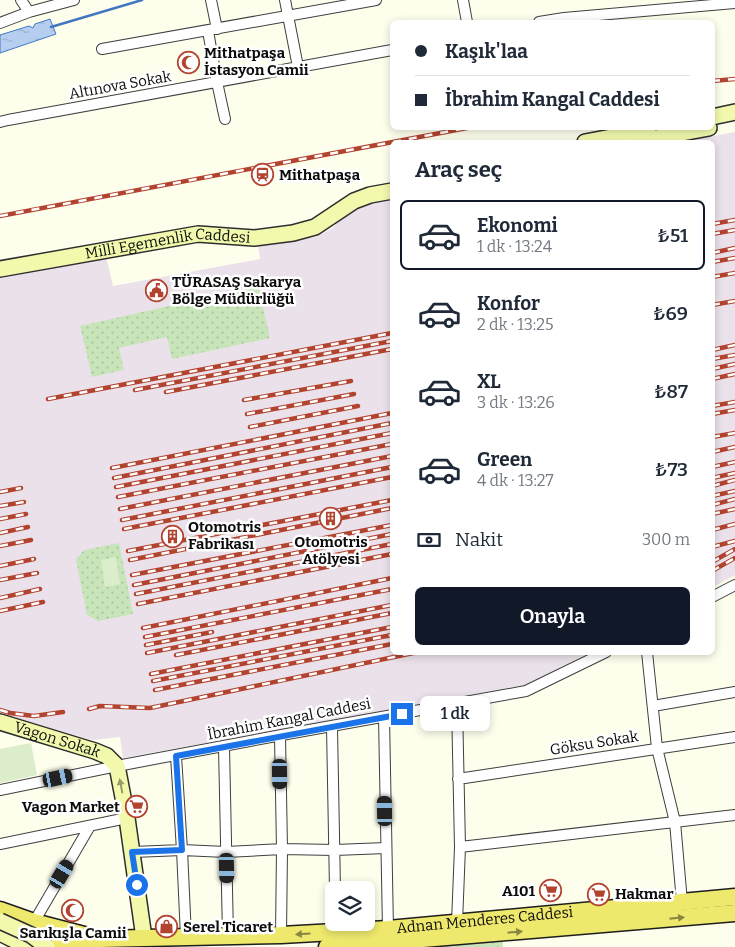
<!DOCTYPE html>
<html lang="tr">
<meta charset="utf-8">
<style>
:root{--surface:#fff;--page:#f2f2f3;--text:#1f2937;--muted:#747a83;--line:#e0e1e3;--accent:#111827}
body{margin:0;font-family:Bitter,serif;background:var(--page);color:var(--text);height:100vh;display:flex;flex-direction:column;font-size:19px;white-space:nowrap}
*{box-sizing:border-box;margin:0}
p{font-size:16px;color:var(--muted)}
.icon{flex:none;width:28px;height:28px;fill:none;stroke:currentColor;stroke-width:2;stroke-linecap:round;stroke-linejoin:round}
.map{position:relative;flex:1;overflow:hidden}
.panel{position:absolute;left:390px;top:140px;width:325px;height:515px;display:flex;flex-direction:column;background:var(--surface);border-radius:8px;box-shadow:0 2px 8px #0003}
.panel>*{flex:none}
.banner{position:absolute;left:390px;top:20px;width:325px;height:110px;border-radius:8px;box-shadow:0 2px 8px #0003;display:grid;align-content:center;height:110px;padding:0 25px;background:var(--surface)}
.controls{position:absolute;left:325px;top:881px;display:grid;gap:10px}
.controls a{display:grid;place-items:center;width:50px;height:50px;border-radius:8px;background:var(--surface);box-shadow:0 2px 8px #0003;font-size:25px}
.end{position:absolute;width:22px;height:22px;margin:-11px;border:6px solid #1a73e8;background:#fff;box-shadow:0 0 0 2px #fff}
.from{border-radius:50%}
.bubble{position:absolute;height:35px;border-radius:8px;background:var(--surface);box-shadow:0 2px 8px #0003;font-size:16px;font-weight:600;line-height:35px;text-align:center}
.car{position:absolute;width:15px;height:30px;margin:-15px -8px;border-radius:6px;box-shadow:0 0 4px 1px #0007;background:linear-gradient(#222 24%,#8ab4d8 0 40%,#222 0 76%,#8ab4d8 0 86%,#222 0)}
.banner b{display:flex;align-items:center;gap:18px;height:48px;font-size:19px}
.banner b+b{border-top:1px solid var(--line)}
.banner i{width:12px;height:12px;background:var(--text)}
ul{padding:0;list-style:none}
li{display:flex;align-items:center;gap:15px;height:70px;margin:0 10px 8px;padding:0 15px;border:2px solid transparent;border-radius:8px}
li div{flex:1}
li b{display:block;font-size:19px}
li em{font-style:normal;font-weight:600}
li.active{border-color:var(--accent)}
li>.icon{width:45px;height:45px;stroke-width:1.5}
h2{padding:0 25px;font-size:22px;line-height:60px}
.pay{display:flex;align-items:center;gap:12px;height:55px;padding:0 25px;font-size:19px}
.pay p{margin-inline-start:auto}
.primary-button{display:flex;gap:10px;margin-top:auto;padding:10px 25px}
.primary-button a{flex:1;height:58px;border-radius:8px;background:var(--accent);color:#fff;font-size:20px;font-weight:600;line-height:58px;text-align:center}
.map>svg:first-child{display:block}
</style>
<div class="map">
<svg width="735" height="947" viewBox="0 0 735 947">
<defs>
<pattern id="grass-dots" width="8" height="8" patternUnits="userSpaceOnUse" patternTransform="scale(1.25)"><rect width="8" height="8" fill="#c8e5ba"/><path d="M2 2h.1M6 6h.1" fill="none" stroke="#abc39f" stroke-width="1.8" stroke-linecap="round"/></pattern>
<pattern id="water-ripples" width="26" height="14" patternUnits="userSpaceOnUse" patternTransform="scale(1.25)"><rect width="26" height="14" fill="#b6cff1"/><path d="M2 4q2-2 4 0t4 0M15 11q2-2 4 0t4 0" fill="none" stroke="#9bb1cd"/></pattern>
</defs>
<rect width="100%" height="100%" fill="#fefeed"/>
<path fill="#ebe1ea" d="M735 132V575L713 587 712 142H681Z
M392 197V652L588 653 526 685 123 758 120 737 92 740 0 714V274L106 256 113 286 260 259 258 246 316 237 333 228 345 214 386 198Z"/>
<path fill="url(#grass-dots)" d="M258 286 270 338 172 359 167 337 119 348 124 370 92 377 80 326Z
M119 543 133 614 98 621 87 615 76 560 84 550Z
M502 940 503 947H407Z"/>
<path fill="#dbedcb" d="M116 557 120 584 105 587 101 560Z
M31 743 37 775 0 783V749Z"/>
<path fill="url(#water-ripples)" stroke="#4376c2" d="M50 19 56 34 0 53V35L29 26 33 28 35 24Z"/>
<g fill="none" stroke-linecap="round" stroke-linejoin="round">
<path stroke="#4376c2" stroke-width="2.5" d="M51 27 142 0"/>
<defs>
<path id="minor" d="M21 0 29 12
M211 0 217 29
M285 0 298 67
M463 0 467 22
M539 22 564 18 735 3
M0 23 29 12 74 0
M208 31 217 82 225 119
M102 49 376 0
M0 122 8 120 392 50
M712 597 735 585
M647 652 657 748 675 822 682 902
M457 704 460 847 457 923
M653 706 735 692
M384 717 388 929
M332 727 335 890
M280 736 282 849 281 935
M224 747 228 936
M176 756 182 850 186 937
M458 779 735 737
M0 790 117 766 287 734 526 691 606 652
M0 844 127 818
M460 847 735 815
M133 852 182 850 226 852 282 849 335 850 386 848
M34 922 90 826"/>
<g id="secondary">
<path d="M712 117 735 112"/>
<path d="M585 142 648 130"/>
<path d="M634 142 709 128"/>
<path id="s1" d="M0 269 198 234 254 238 293 233 315 227 354 201 370 195 392 191"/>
<path id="s2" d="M0 722 95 751 107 756 117 766 127 818 144 938"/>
<path d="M0 933 28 947"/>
</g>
<g id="primary">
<path d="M0 910 34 922 88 936"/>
<path id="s3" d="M44 947 72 942 100 939 281 935 388 929 735 897"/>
<path d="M327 947 735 913"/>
</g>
</defs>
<use href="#minor" stroke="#3f3f3f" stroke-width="12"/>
<use href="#secondary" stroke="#2e2e2e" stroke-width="18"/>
<use href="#primary" stroke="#1d1d1d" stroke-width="19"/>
<use href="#minor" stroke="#fff" stroke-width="10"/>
<use href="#secondary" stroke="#f2f9ad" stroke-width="15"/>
<use href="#primary" stroke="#eee86d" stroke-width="16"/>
<defs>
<path id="rail" d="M712 81 735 79
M0 216 467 128
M712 224 735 220
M712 234 735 230
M712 253 735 248
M712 262 735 258
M712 277 735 273
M712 305 735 301
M712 350 735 345
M712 359 735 355
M712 369 735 364
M712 379 735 374
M135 390 392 341
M166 392 392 349
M48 399 392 333
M244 400 351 381
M712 406 735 402
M247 414 354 394
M712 414 735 410
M250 427 358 406
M712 437 735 433
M712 452 735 447
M712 467 735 462
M112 468 392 413
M114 478 392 423
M712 478 735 473
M712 486 735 480
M116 487 392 433
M0 492 21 488
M712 496 735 491
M118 497 392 444
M712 505 735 499
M0 506 24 502
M120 509 392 456
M712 514 735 509
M0 519 26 514
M122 520 392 467
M124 529 392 477
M712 530 735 524
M0 533 28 527
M0 546 31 540
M712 547 735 541
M128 551 392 500
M130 560 392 508
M712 562 735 549
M0 566 34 559
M712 571 735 558
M132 575 392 525
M0 580 37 573
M134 585 392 534
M136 594 392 544
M0 598 40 589
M138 604 392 554
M0 611 43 602
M143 628 392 578
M145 637 392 589
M146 645 212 632
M147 653 392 605
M176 655 392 613
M151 674 392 627
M153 681 392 635
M155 690 392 644
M89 709 100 706 150 708 418 652
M0 710 10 713 34 716 63 712"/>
</defs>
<use href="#rail" stroke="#b1432f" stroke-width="4.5"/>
<use href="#rail" stroke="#fff" stroke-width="2.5" stroke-dasharray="8" stroke-linecap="butt"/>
<defs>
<path id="secondary-bridge" d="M0 921 31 935 47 947"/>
</defs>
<use href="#secondary-bridge" stroke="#2e2e2e" stroke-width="18" stroke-linecap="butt"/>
<use href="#secondary-bridge" stroke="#f2f9ad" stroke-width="15"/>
</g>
<defs><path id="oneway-solid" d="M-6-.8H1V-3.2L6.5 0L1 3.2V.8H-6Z" transform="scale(1.25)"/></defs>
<use fill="#969a6d" href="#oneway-solid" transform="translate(121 786) rotate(-101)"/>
<g fill="#888541">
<use href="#oneway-solid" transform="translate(677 918) rotate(-6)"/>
<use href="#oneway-solid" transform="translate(515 932) rotate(-5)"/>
<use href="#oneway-solid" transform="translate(303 934) rotate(177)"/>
</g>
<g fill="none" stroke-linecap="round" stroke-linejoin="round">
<path stroke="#1a73e8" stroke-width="6" d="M137 885 132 852 182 850 176 756 402 714"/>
</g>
<defs>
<symbol id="mosque-ring" viewBox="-11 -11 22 22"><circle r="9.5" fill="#fff" stroke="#b1432f" stroke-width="1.5"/><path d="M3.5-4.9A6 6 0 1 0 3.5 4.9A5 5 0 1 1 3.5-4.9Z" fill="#b1432f"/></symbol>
<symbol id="station-ring" viewBox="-11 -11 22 22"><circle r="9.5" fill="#fff" stroke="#b1432f" stroke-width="1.5"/><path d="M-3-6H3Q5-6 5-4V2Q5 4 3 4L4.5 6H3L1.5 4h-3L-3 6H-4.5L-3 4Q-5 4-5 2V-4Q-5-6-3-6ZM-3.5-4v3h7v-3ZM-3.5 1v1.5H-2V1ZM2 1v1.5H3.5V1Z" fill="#b1432f"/></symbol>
<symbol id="civic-ring" viewBox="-11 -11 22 22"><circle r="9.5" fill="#fff" stroke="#b1432f" stroke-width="1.5"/><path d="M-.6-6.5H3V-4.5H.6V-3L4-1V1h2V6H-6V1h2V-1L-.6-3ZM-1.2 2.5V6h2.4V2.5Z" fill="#b1432f"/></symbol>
<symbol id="building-ring" viewBox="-11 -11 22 22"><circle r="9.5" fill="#fff" stroke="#b1432f" stroke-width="1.5"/><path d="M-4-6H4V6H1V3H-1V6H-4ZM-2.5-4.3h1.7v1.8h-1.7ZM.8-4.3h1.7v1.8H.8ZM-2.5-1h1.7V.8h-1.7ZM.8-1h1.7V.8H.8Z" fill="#b1432f"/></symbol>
<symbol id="supermarket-ring" viewBox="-11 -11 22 22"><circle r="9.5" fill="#fff" stroke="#b1432f" stroke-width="1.5"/><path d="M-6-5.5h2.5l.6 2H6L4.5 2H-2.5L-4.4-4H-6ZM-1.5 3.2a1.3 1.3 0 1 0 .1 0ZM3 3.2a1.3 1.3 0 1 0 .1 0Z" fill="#b1432f"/></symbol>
<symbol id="shop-ring" viewBox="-11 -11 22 22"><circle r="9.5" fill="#fff" stroke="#b1432f" stroke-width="1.5"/><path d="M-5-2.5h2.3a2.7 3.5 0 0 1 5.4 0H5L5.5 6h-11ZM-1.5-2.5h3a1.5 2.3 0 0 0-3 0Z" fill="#b1432f"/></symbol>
</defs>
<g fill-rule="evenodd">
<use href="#mosque-ring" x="176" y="50" width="25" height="25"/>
<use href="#station-ring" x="250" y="162" width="25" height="25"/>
<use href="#civic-ring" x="144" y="278" width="25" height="25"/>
<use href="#building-ring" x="318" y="506" width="25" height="25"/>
<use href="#building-ring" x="160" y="524" width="25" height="25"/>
<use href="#supermarket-ring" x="124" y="794" width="25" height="25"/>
<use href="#supermarket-ring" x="538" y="878" width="25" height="25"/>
<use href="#supermarket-ring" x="586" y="882" width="25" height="25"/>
<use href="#mosque-ring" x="60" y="898" width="25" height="25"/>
<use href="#shop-ring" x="154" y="914" width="25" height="25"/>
</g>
<g text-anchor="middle" stroke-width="5" stroke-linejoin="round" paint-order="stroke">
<g font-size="15" font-weight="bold" fill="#0c0c0c" stroke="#fff" text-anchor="start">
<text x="204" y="58">Mithatpaşa<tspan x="204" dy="17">İstasyon Camii</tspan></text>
<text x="279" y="180">Mithatpaşa</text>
<text x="172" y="287">TÜRASAŞ Sakarya<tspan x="172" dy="17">Bölge Müdürlüğü</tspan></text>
<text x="188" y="532">Otomotris<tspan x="188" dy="17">Fabrikası</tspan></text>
<text x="331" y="547" text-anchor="middle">Otomotris<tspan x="331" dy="17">Atölyesi</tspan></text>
<text x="120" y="812" text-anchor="end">Vagon Market</text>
<text x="535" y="896" text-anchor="end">A101</text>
<text x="615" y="899">Hakmar</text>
<text x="183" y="932">Serel Ticaret</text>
<text x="73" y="938" text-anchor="middle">Sarıkışla Camii</text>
</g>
<g font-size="15" fill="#0c0c0c" stroke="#fff">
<text transform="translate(120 85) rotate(-10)" y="5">Altınova Sokak</text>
<text dy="5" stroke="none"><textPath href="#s1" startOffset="170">Milli Egemenlik Caddesi</textPath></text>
<text transform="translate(289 719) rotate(-11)" y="5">İbrahim Kangal Caddesi</text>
<text dy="5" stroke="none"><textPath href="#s2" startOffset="60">Vagon Sokak</textPath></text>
<text transform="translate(594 743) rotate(-9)" y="5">Göksu Sokak</text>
<text dy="5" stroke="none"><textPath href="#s3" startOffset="442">Adnan Menderes Caddesi</textPath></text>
</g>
</g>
</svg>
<div class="controls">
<a><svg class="icon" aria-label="layers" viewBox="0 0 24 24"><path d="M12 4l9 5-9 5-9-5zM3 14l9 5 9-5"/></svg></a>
</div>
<i class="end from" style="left:137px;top:885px"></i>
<i class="end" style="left:402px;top:714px"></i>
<div class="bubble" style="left:420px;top:696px;width:70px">1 dk</div>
<i class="car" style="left:280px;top:774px;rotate:179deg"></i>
<i class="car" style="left:58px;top:778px;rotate:78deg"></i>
<i class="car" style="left:385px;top:811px;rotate:359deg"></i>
<i class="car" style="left:227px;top:868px;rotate:179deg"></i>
<i class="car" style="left:62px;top:874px;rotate:31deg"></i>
<div class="banner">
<b><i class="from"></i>Kaşık'laa</b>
<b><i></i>İbrahim Kangal Caddesi</b>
</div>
<section class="panel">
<h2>Araç seç</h2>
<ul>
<li class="active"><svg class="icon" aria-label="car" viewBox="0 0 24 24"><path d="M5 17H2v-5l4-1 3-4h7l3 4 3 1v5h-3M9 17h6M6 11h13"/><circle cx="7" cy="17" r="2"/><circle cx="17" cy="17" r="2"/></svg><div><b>Ekonomi</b><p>1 dk · 13:24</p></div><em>₺51</em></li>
<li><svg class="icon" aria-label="car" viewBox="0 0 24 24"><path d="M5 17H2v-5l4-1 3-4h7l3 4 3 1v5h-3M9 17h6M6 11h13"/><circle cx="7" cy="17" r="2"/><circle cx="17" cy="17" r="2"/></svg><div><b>Konfor</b><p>2 dk · 13:25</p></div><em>₺69</em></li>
<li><svg class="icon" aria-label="car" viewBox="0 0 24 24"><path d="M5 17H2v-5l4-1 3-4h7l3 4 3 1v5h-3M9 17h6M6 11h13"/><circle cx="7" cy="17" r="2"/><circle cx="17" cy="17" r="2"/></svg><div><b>XL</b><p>3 dk · 13:26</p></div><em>₺87</em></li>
<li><svg class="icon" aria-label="car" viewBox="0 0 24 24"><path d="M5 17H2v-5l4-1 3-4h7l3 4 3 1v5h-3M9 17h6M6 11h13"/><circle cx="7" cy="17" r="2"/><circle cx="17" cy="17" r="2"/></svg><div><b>Green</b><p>4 dk · 13:27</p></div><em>₺73</em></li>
</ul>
<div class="pay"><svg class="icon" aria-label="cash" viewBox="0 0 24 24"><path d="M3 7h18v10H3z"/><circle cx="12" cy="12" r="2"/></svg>Nakit<p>300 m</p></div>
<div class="primary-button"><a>Onayla</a></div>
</section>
</div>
